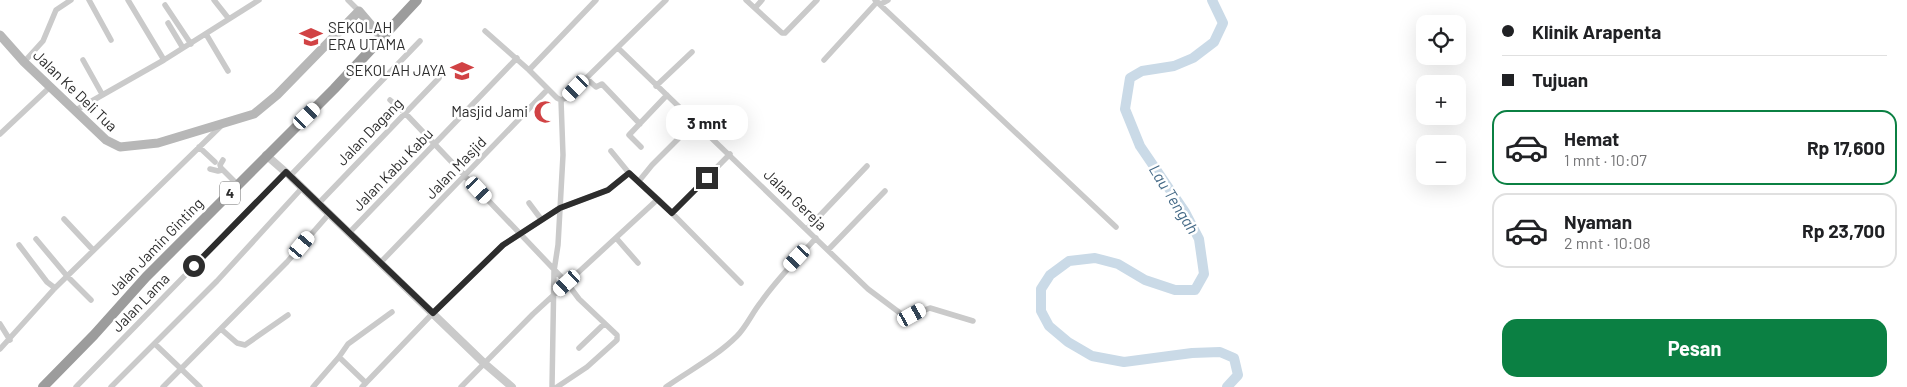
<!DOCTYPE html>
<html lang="id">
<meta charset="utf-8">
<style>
:root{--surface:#fff;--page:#f6f6f6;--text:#202124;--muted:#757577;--line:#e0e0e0;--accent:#0b8043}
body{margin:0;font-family:Barlow,sans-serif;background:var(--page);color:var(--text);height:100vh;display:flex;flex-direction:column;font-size:19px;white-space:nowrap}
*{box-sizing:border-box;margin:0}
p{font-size:16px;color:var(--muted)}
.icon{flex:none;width:28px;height:28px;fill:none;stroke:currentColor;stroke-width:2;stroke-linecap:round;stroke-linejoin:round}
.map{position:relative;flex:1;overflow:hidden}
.panel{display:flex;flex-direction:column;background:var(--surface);width:425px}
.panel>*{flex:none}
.top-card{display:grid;align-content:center;height:110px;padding:0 20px;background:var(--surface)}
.fabs{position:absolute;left:1416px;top:15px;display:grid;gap:10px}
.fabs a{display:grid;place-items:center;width:50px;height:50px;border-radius:10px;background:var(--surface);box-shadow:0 5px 20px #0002;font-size:25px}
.end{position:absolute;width:22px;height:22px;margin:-11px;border:6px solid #2d2d2d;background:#fff;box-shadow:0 0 0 2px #fff}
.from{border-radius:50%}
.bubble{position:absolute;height:35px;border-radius:15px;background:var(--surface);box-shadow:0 5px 20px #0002;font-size:16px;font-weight:700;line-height:35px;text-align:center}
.car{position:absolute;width:15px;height:30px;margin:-15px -8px;border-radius:6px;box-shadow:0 0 4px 1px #0007;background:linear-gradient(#fff 24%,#345 0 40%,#fff 0 76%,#345 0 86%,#fff 0)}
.top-card b{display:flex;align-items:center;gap:18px;height:48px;font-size:19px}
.top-card b+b{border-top:1px solid var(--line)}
.top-card i{width:12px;height:12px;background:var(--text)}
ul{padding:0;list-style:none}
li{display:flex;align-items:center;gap:15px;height:75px;margin:0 10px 8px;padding:0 10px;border:2px solid var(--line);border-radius:15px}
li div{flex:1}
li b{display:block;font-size:19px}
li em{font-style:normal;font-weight:700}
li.current{border-color:var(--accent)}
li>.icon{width:45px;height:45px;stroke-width:1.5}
.primary-button{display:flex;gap:10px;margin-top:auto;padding:10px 20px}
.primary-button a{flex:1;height:58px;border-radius:15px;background:var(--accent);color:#fff;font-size:20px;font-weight:700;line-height:58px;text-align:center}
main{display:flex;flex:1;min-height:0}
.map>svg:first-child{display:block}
</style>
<main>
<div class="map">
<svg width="1482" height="387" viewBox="0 0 1482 387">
<rect width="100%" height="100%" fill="#fff"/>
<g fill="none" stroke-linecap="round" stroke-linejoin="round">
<path stroke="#cadae7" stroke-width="10" d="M1212 0 1223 23 1214 42 1193 58 1174 66 1142 71 1130 78 1125 109 1140 146 1185 212 1199 239 1204 274 1195 290H1175L1145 280 1118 264 1095 258 1069 261 1050 275 1041 289V311L1049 326 1068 342 1092 356 1124 362 1192 353 1220 352 1234 358 1238 375 1227 387"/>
<path stroke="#cacaca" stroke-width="5.5" d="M89 0 111 40
M128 0 164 60
M214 0 229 19
M348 0 359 11
M746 0 782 33H785L817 0
M875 0 1116 227
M877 2 881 4 888 0
M165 5 191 44
M755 8 762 0
M168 23 183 48
M485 31 529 70 557 98 561 100 563 155 558 245 554 271 552 387
M206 34 228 71
M618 48 868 289 904 316H909L930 308 973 321
M83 60 102 94
M824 60 877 2
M24 62 43 41 56 10 71 0
M529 70 596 0
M586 78 596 87 602 84 640 124
M656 86 692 52
M390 100 405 113 567 283 579 299 617 335V340L587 367 557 387
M561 100 566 98 666 0
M76 110 164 60 259 0
M0 134 50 87
M712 138 737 112
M199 147 215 162
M641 147 629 135 667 95
M611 151 629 173 658 199 741 283
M223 160 220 165 221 168 238 185
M210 169 218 171 222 170
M290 176 420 41
M639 181 652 165 695 122
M529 203 541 219
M318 204 439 78
M672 213 730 154
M64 219 93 250
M807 229 867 166
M349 233 517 58
M36 239 67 276 91 300
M617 239 638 263
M19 245 47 282 55 288
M828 250 885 191
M381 262 548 89
M0 324 10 340
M221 329 237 343 245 345 288 315
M155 344 200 387
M579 348 604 324
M0 349 55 288 222 125
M339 357 366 383
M76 387 286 172
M111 387 217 281 302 188
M163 387 287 262 329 214
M313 387 339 357 348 344 392 312
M362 387 433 313 503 245 560 208 608 190 629 173
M461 387 533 314 658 199
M666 387C690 370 716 357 737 336 747 326 752 313 761 302 777 279 797 259 816 238"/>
<path stroke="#cacaca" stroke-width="8" d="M266 155 290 176 484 363 512 387"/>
<path stroke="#b7b7b7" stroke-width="9" d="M0 35 24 62 106 140 120 147 158 143 254 114 277 95 359 11 382 38"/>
<path stroke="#9c9c9c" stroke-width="10" d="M43 387 94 335 146 277 334 89 417 0"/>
</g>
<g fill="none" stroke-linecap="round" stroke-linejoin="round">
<path stroke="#2d2d2d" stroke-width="6" d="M194 266 286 172 433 313 503 245 560 208 608 190 629 173 672 213 707 178"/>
</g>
<defs>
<symbol id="school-bare" viewBox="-9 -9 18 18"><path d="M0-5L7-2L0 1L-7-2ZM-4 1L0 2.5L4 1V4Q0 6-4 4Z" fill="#d14244" stroke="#fff" stroke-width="2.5" paint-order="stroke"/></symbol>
<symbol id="mosque-bare" viewBox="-9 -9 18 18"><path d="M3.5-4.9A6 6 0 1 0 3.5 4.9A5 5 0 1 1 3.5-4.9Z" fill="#d14244" stroke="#fff" stroke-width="2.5" paint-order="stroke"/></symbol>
</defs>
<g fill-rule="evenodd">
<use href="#school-bare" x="295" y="21" width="32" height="32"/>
<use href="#school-bare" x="446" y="55" width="32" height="32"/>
<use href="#mosque-bare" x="529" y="96" width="32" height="32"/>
</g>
<g text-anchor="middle" stroke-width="5" stroke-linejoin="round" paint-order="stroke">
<rect fill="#fff" stroke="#6c6c6c" stroke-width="1" x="220" y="181.5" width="20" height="23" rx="4"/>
<g font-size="14" font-weight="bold" fill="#2d2d2d">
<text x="230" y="198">4</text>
</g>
<g font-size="15" fill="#2d2d2d" stroke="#fff" text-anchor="end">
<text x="328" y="33" text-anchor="start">SEKOLAH<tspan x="328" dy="17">ERA UTAMA</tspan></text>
<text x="446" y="76">SEKOLAH JAYA</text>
<text x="528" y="117">Masjid Jami</text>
</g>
<g font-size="15" fill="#2d2d2d" stroke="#fff">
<text transform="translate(75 91) rotate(44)" y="5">Jalan Ke Deli Tua</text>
<text transform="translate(370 132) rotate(-46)" y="5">Jalan Dagang</text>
<text transform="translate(456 168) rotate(-46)" y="5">Jalan Masjid</text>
<text transform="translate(393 170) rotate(-46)" y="5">Jalan Kabu Kabu</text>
<text transform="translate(795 200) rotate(44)" y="5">Jalan Gereja</text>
<text transform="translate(156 247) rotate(-46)" y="5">Jalan Jamin Ginting</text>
<text transform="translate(141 303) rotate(-46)" y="5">Jalan Lama</text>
</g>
<g font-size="16" font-style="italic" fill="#446986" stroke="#fff">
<text transform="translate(1174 199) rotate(58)" y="6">Lau Tengah</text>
</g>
</g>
</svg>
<div class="fabs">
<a><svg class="icon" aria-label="locate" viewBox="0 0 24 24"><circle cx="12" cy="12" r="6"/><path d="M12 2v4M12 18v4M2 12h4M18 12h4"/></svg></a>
<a>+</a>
<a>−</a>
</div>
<i class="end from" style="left:194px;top:266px"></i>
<i class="end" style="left:707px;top:178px"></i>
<div class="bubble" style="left:666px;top:105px;width:82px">3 mnt</div>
<i class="car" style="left:576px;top:88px;rotate:224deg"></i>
<i class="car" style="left:307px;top:116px;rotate:46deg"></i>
<i class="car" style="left:479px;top:190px;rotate:137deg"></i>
<i class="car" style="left:302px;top:245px;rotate:40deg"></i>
<i class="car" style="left:797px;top:258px;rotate:223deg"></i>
<i class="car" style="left:567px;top:283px;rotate:228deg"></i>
<i class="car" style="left:912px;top:315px;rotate:61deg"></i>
</div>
<section class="panel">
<div class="top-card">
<b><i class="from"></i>Klinik Arapenta</b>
<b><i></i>Tujuan</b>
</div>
<ul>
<li class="current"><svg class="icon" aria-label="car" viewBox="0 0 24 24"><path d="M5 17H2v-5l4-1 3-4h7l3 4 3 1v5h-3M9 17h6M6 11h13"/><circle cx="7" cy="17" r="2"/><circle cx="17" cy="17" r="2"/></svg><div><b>Hemat</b><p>1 mnt · 10:07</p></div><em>Rp 17,600</em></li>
<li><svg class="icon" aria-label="car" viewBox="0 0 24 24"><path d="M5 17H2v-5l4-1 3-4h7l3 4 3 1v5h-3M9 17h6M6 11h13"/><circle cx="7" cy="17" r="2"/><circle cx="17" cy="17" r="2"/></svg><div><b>Nyaman</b><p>2 mnt · 10:08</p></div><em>Rp 23,700</em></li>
</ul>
<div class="primary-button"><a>Pesan</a></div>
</section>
</main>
